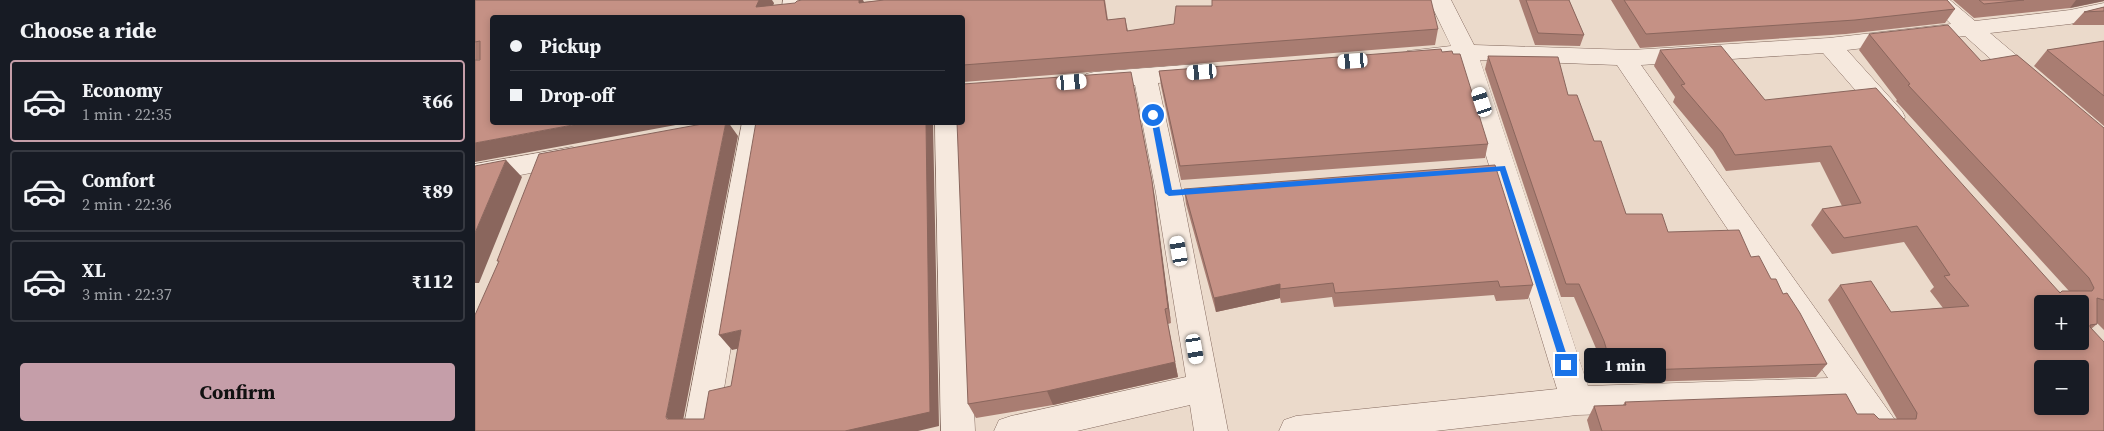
<!DOCTYPE html>
<meta charset="utf-8">
<style>
:root{--surface:#171b24;--page:#20242c;--text:#f1f3f6;--muted:#9ea1a6;--line:#363941;--accent:#c59ea9}
body{margin:0;font-family:"Source Serif 4",serif;background:var(--page);color:var(--text);height:100vh;display:flex;flex-direction:column;font-size:19px;white-space:nowrap}
*{box-sizing:border-box;margin:0}
p{font-size:16px;color:var(--muted)}
.icon{flex:none;width:28px;height:28px;fill:none;stroke:currentColor;stroke-width:2;stroke-linecap:round;stroke-linejoin:round}
.map{position:relative;flex:1;overflow:hidden}
.details{display:flex;flex-direction:column;background:var(--surface);width:475px}
.details>*{flex:none}
.top-card{position:absolute;left:15px;top:15px;width:475px;height:110px;border-radius:5px;box-shadow:0 2px 8px #0003;display:grid;align-content:center;height:110px;padding:0 20px;background:var(--surface)}
.tools{position:absolute;left:1559px;top:295px;display:grid;gap:10px}
.tools a{display:grid;place-items:center;width:55px;height:55px;border-radius:5px;background:var(--surface);box-shadow:0 2px 8px #0003;font-size:25px}
.end{position:absolute;width:22px;height:22px;margin:-11px;border:6px solid #1a73e8;background:#fff;box-shadow:0 0 0 2px #fff}
.from{border-radius:50%}
.bubble{position:absolute;height:35px;border-radius:5px;background:var(--surface);box-shadow:0 2px 8px #0003;font-size:16px;font-weight:700;line-height:35px;text-align:center}
.car{position:absolute;width:15px;height:30px;margin:-15px -8px;border-radius:6px;box-shadow:0 0 4px 1px #0007;background:linear-gradient(#fff 24%,#345 0 40%,#fff 0 76%,#345 0 86%,#fff 0)}
.top-card b{display:flex;align-items:center;gap:18px;height:48px;font-size:19px}
.top-card b+b{border-top:1px solid var(--line)}
.top-card i{width:12px;height:12px;background:var(--text)}
ul{padding:0;list-style:none}
li{display:flex;align-items:center;gap:15px;height:82px;margin:0 10px 8px;padding:0 10px;border:2px solid var(--line);border-radius:5px}
li div{flex:1}
li b{display:block;font-size:19px}
li em{font-style:normal;font-weight:700}
li.on{border-color:var(--accent)}
li>.icon{width:45px;height:45px;stroke-width:1.5}
h2{padding:0 20px;font-size:22px;line-height:60px}
.cta{display:flex;gap:10px;margin-top:auto;padding:10px 20px}
.cta a{flex:1;height:58px;border-radius:5px;background:var(--accent);color:#111;font-size:20px;font-weight:700;line-height:58px;text-align:center}
main{display:flex;flex:1;min-height:0}
.map>svg:first-child{display:block}
</style>
<main>
<section class="details">
<h2>Choose a ride</h2>
<ul>
<li class="on"><svg class="icon" aria-label="car" viewBox="0 0 24 24"><path d="M5 17H2v-5l4-1 3-4h7l3 4 3 1v5h-3M9 17h6M6 11h13"/><circle cx="7" cy="17" r="2"/><circle cx="17" cy="17" r="2"/></svg><div><b>Economy</b><p>1 min · 22:35</p></div><em>₹66</em></li>
<li><svg class="icon" aria-label="car" viewBox="0 0 24 24"><path d="M5 17H2v-5l4-1 3-4h7l3 4 3 1v5h-3M9 17h6M6 11h13"/><circle cx="7" cy="17" r="2"/><circle cx="17" cy="17" r="2"/></svg><div><b>Comfort</b><p>2 min · 22:36</p></div><em>₹89</em></li>
<li><svg class="icon" aria-label="car" viewBox="0 0 24 24"><path d="M5 17H2v-5l4-1 3-4h7l3 4 3 1v5h-3M9 17h6M6 11h13"/><circle cx="7" cy="17" r="2"/><circle cx="17" cy="17" r="2"/></svg><div><b>XL</b><p>3 min · 22:37</p></div><em>₹112</em></li>
</ul>
<div class="cta"><a>Confirm</a></div>
</section>
<div class="map">
<svg width="1629" height="431" viewBox="0 0 1629 431">
<rect width="100%" height="100%" fill="#ebdacb"/>
<g fill="none" stroke-linecap="round" stroke-linejoin="round">
<defs>
<path id="minor" d="M308 0H330L328 18H306Z
M954 0H976L999 45 1156 50 1354 38 1476 24 1451 0H1475L1500 21 1595 10 1629 3V17L1595 24 1515 33 1566 76 1569 82 1566 88 1557 90 1548 88 1490 36 1372 50 1427 111 1430 117 1427 123 1418 126 1409 123 1348 53 1166 65 1420 420 1425 431H1389L1372 406 1102 415 960 431H804L809 420 821 416 1082 389 982 60 940 64 932 61 928 56 932 51 976 46ZM1005 60 1142 65 1353 378 1113 386Z
M723 64 731 66 735 72 731 78 683 83 707 193 753 431H719L715 405 602 431H519L524 420 536 416 711 377 681 193 660 85 619 88 611 86 607 80 611 74 619 72Z
M460 122H486L500 431H466Z
M267 123H293L242 431H208Z
M97 147 106 149 110 156 106 163 0 184V164Z"/>
</defs>
<use href="#minor" stroke="#866c61" stroke-width="1"/>
<use href="#minor" fill="#f6e9de" fill-rule="evenodd"/>
</g>
<path fill="#a97d72" d="M0 0 299 3 298 5 389 2 409 0H630L633 20 650 18 653 31 963 29 960 45 488 82V18L0 60Z
M1044 0H1094L1109 35 1105 46 1060 45Z
M1136 0H1472L1480 9 1470 23 1371 34 1165 48Z
M1478 0H1629V1L1595 8 1499 18Z
M1629 7V25H1597L1609 12Z
M1394 34 1506 61 1629 128V330L1622 323V324L1616 329 1629 431H1115L1112 420 1119 406 1148 405 1150 402 1382 414 1404 419H1422L1353 300 1365 285 1416 312 1468 308 1455 291 1459 287 1429 242 1357 254 1336 225 1347 209 1367 206 1345 162 1251 171 1238 150 1198 102 1200 97 1179 66 1185 50 1290 100 1585 292 1594 291 1421 101 1422 100 1384 50Z
M1629 41V126L1559 66 1572 50Z
M967 52 1013 144 1010 158 706 180 686 86 684 71Z
M1013 56 1093 95 1119 141 1151 214 1193 232 1276 257 1308 294 1352 364 1341 377 1132 383 1123 353 1099 297H1086L1010 69Z
M677 181 696 323 693 324 703 377 578 405 501 418 493 404Z
M709 189 1058 285 1053 299 1021 301 1019 295 859 307 857 297 806 303 805 298 741 312 711 204Z"/>
<path fill="#8a665d" d="M284 0H297L299 3 293 18 281 7Z
M384 0H388L392 8 384 3Z
M1601 0H1629V1L1595 8Z
M114 122H217L0 162V143Z
M251 122H253L263 136 206 431 191 417Z
M451 122H458L464 426 443 431H370Z
M31 160 47 177 4 283H0V233Z
M677 181 680 198 696 323 693 308Z
M805 284V298L741 312 739 298Z
M266 330 279 345 257 350 244 335Z
M700 362 703 377 578 405 572 391Z"/>
<path fill="#c59185" stroke="#8a665d" fill-rule="evenodd" d="M0 0H284L281 7 320 3 322 1 327 0H384V3L409 0H629L632 20 650 18 652 31 699 24 701 6H737V0H956L963 29 488 65V18H18V122H114L0 143V60H5V41L0 42Z
M1051 0H1094L1109 35 1063 33Z
M1149 0H1472L1480 9 1380 20 1171 34Z
M1504 0H1549L1509 4Z
M1629 7V11L1609 12Z
M1473 25 1506 61 1542 55 1629 128V300L1622 298V324L1615 325V327L1629 342V431H1127L1119 406 1151 405 1150 402 1371 394 1382 414H1399L1404 419H1441L1442 413 1365 285 1396 281 1416 312 1494 306 1469 276 1475 275 1442 226 1369 238 1347 209 1386 203 1356 146 1260 155 1247 133 1206 85 1210 84 1185 50 1246 46 1290 100 1401 88 1585 293 1587 291H1617L1619 288 1614 278 1433 85 1435 84 1394 34ZM1568 304H1605V341H1568ZM1568 369H1605V406H1568Z
M1629 41V96L1572 50Z
M966 49 967 52 977 51 978 54H985L1013 144 705 166 684 71Z
M1013 56 1083 57 1093 95H1102L1119 141H1126L1151 214H1187L1193 232 1264 230 1276 257 1284 256 1296 279H1301L1308 294 1312 293 1325 313 1352 364 1138 371 1129 341 1104 284H1091Z
M656 72 677 181 693 308 690 309 700 362 572 391 493 404 482 122H488V84Z
M238 122H251L191 417 192 419H229L234 391 256 386 266 330 244 335 281 122H451L455 412 370 431H0V315L24 261H22L64 154Z
M31 160 0 233V166Z
M1020 165 1058 285 1025 287 1023 281 860 293 858 283 805 289V284L739 298 709 189Z"/>
<path fill="#1a73e8" d="M675 113 682 115 697 190 1030 166 1095 365 1094 368 1091 369 1086 365 1025 171 694 196 690 193Z"/>
</svg>
<div class="tools">
<a>+</a>
<a>−</a>
</div>
<i class="end from" style="left:678px;top:115px"></i>
<i class="end" style="left:1091px;top:365px"></i>
<div class="bubble" style="left:1109px;top:348px;width:82px">1 min</div>
<i class="car" style="left:878px;top:61px;rotate:266deg"></i>
<i class="car" style="left:727px;top:72px;rotate:266deg"></i>
<i class="car" style="left:597px;top:82px;rotate:85deg"></i>
<i class="car" style="left:1007px;top:102px;rotate:342deg"></i>
<i class="car" style="left:704px;top:251px;rotate:350deg"></i>
<i class="car" style="left:720px;top:349px;rotate:170deg"></i>
<div class="top-card">
<b><i class="from"></i>Pickup</b>
<b><i></i>Drop-off</b>
</div>
</div>
</main>
